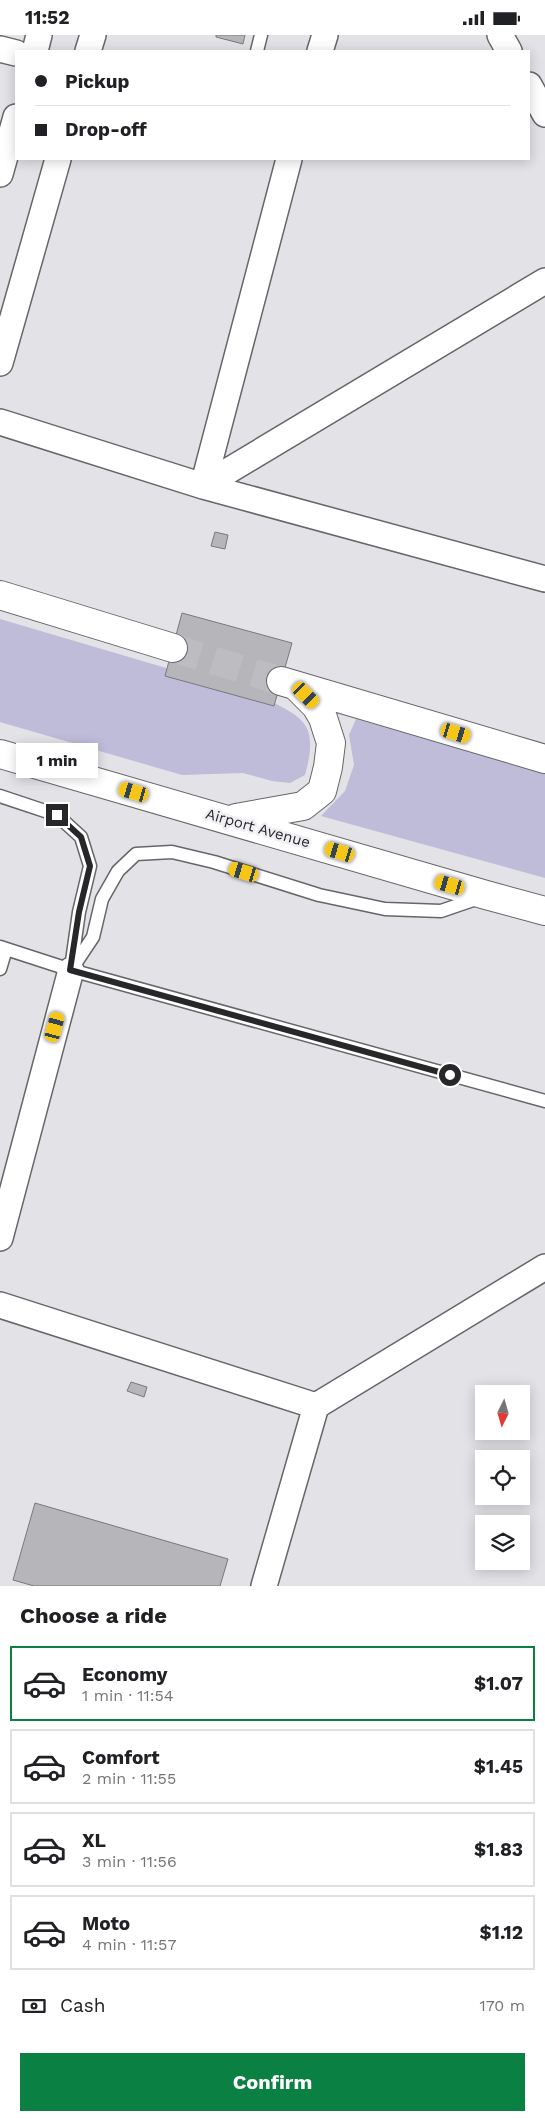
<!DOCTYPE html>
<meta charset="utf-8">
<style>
:root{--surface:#fff;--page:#f6f6f6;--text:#202124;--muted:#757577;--line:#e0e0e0;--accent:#0b8043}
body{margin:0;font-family:"Work Sans",sans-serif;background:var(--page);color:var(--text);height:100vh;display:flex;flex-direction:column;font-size:19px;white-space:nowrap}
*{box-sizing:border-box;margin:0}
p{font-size:16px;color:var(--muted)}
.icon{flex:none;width:28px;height:28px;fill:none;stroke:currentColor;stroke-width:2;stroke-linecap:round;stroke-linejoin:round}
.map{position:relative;height:1551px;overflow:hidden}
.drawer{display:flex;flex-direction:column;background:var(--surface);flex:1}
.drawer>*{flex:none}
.hud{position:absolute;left:15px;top:15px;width:515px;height:110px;border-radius:0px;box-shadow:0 2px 12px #0003;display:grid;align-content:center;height:110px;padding:0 20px;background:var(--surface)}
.needle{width:32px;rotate:185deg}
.buttons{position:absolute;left:475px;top:1350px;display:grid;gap:10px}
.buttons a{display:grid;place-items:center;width:55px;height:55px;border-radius:0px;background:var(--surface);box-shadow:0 2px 12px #0003;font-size:25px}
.end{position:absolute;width:22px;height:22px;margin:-11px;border:6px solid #272729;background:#fff;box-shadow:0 0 0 2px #fff}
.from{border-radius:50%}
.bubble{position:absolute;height:35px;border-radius:0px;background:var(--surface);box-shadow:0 2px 12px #0003;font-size:16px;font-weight:700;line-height:35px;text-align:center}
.car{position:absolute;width:15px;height:30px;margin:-15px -8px;border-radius:6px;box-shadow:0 0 4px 1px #0007;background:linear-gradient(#f5c518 24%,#345 0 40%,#f5c518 0 76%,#345 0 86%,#f5c518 0)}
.hud b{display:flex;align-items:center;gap:18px;height:48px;font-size:19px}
.hud b+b{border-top:1px solid var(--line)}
.hud i{width:12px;height:12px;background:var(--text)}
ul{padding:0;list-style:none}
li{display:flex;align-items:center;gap:15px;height:75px;margin:0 10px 8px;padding:0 10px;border:2px solid var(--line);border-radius:0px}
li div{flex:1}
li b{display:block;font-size:19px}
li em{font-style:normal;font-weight:700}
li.selected{border-color:var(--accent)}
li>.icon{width:45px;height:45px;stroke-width:1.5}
h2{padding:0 20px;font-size:22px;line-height:60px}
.pay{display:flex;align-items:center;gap:12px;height:55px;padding:0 20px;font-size:19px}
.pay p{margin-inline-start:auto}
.button{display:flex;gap:10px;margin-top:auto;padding:10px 20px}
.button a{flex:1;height:58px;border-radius:0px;background:var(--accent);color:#fff;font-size:20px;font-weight:700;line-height:58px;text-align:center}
.status{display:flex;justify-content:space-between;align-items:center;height:35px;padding:0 25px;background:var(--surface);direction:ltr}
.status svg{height:14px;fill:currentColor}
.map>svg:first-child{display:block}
</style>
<div class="status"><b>11:52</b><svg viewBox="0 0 49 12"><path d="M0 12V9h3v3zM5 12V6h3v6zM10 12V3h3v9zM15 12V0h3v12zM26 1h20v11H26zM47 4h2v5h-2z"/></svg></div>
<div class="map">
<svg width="545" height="1551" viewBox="0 0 545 1551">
<rect width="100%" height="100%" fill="#e2e2e7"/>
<path fill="#bfbcda" d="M0 584 258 660C302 682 320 686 305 740L290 748 272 746 243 738 182 740 0 687Z
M356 684 545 739V843L321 781 345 756 354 730 349 700Z"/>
<path fill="#b6b5ba" stroke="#78787d" d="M216 0H245L243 9 216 2Z
M215 497 228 500 225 514 211 511Z
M182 578 292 608 274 671 165 641Z
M131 1347 147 1352 144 1362 127 1356Z
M35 1468 228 1524 220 1551H34L13 1545Z"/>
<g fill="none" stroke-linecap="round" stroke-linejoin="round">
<path stroke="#bdbdc1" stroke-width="28" stroke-dasharray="28 14" stroke-linecap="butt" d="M173 613 281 646"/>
<defs>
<path id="service" d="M257 16 261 0
M0 761 57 780 81 802 90 831 79 877 71 933
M0 912 71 935 545 1066
M0 934 6 914
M71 935 93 902 102 864 118 836 136 819 172 817 214 827 319 860 385 874 441 876 479 863"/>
<path id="minor" d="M500 0 509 16
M0 14 16 18
M35 16 39 0
M88 16 93 0
M320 16 325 0
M529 50 545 79
M0 139 16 82
M0 328 58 124
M0 387 203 451 545 544
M203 451 545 246
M203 451 289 124
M0 1203 71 935
M0 1270 316 1371
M264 1551 316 1371 545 1232"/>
<path id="primary" d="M0 560 173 613
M281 646 545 724
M0 719 486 860 545 876
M236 783 303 771 322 756 328 732 331 708 323 683 316 671 295 650"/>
</defs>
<use href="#service" stroke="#66666a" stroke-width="15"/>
<use href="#minor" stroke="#66666a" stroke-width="28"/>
<use href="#primary" stroke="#66666a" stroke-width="30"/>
<use href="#service" stroke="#fff" stroke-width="12"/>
<use href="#minor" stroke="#fff" stroke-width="25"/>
<use href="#primary" stroke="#fff" stroke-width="28"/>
</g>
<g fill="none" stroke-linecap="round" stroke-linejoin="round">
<path stroke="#272729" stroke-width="6" d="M57 780 81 802 90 831 79 877 70 935 450 1040"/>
</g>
<g text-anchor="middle" stroke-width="5" stroke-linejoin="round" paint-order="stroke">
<g font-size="15" fill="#272729" stroke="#efeff4">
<text transform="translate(258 793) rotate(16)" y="5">Airport Avenue</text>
</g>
</g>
</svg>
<div class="buttons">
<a><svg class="needle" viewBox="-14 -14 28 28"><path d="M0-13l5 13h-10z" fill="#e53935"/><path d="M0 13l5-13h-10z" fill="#757577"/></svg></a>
<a><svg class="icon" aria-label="locate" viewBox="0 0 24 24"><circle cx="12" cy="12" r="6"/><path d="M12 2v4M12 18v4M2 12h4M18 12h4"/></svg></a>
<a><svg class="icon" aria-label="layers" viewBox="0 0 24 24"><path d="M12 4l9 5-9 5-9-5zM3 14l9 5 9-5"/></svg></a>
</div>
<i class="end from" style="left:450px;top:1040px"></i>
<i class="end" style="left:57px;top:780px"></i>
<div class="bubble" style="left:16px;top:708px;width:82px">1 min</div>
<i class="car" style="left:306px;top:660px;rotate:135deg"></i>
<i class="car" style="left:456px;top:698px;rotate:107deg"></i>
<i class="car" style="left:134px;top:757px;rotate:286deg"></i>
<i class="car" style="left:340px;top:817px;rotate:287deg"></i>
<i class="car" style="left:244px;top:837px;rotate:287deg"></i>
<i class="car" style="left:450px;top:850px;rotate:286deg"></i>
<i class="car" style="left:55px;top:992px;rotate:15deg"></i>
<div class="hud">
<b><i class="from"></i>Pickup</b>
<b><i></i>Drop-off</b>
</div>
</div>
<section class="drawer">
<h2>Choose a ride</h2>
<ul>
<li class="selected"><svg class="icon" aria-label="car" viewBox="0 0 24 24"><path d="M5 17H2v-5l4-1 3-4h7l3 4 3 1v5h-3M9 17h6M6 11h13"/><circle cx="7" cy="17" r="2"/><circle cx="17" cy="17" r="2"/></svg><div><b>Economy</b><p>1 min · 11:54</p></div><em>$1.07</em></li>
<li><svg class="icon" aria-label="car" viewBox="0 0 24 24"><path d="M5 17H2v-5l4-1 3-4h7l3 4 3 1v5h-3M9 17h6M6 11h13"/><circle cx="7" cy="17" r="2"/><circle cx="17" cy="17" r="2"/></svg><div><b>Comfort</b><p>2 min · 11:55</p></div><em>$1.45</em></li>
<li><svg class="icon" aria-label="car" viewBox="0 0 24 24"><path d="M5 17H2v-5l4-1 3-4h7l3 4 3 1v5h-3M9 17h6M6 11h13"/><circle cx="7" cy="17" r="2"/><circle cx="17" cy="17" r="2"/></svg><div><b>XL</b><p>3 min · 11:56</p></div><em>$1.83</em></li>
<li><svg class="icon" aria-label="car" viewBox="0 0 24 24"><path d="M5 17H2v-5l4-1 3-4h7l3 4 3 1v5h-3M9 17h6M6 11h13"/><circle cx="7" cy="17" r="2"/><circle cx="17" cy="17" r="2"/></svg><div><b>Moto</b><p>4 min · 11:57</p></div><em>$1.12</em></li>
</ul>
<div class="pay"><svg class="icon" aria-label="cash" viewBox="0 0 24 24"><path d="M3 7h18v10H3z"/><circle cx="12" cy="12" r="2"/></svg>Cash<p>170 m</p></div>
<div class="button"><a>Confirm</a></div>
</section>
